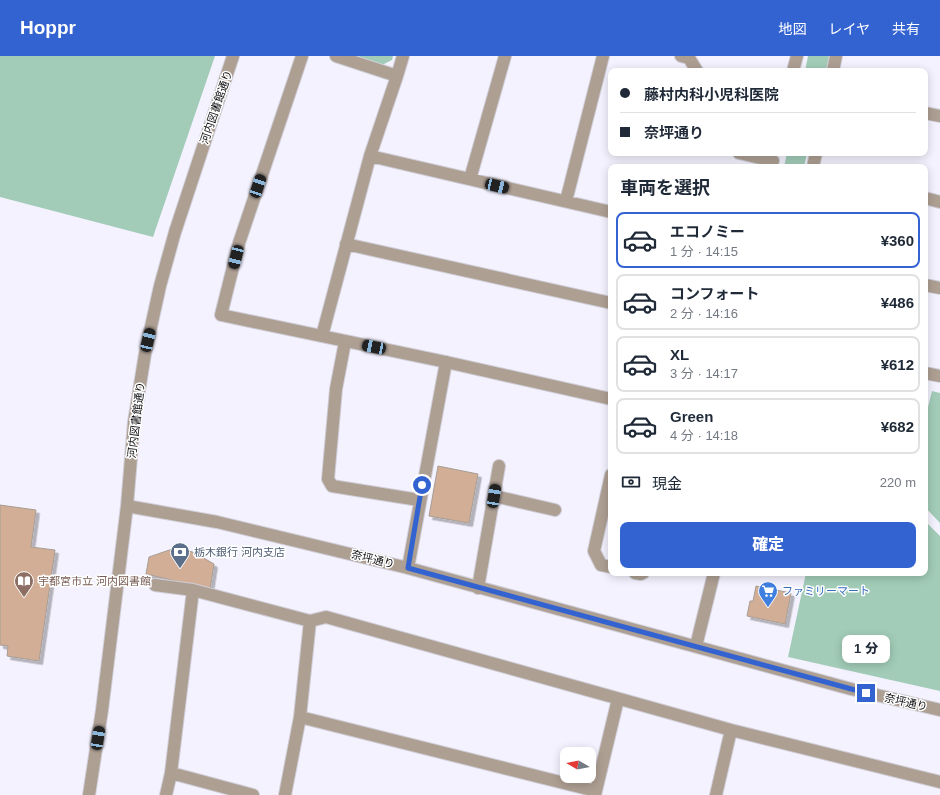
<!DOCTYPE html>
<html lang="ja">
<meta charset="utf-8">
<style>
:root{--surface:#fff;--page:#f2f2f3;--text:#1f2937;--muted:#747a83;--line:#e0e1e3;--accent:#3362d1}
body{margin:0;font-family:Helvetica,"Noto Sans JP",sans-serif;background:var(--page);color:var(--text);height:100vh;display:flex;flex-direction:column;font-size:15px;white-space:nowrap}
*{box-sizing:border-box;margin:0}
p{font-size:13px;color:var(--muted)}
.icon{flex:none;width:22px;height:22px;fill:none;stroke:currentColor;stroke-width:2;stroke-linecap:round;stroke-linejoin:round}
.map{position:relative;flex:1;overflow:hidden}
.panel{position:absolute;left:608px;top:108px;width:320px;height:412px;display:flex;flex-direction:column;background:var(--surface);border-radius:8px;box-shadow:0 2px 10px #0003}
.panel>*{flex:none}
.guide{position:absolute;left:608px;top:12px;width:320px;height:88px;border-radius:8px;box-shadow:0 2px 10px #0003;display:grid;align-content:center;height:88px;padding:0 12px;background:var(--surface)}
.needle{width:26px;rotate:280deg}
.controls{position:absolute;left:560px;top:691px;display:grid;gap:8px}
.controls a{display:grid;place-items:center;width:36px;height:36px;border-radius:8px;background:var(--surface);box-shadow:0 2px 10px #0003;font-size:20px}
.end{position:absolute;width:18px;height:18px;margin:-9px;border:5px solid #3362d1;background:#fff;box-shadow:0 0 0 2px #fff}
.from{border-radius:50%}
.bubble{position:absolute;height:28px;border-radius:8px;background:var(--surface);box-shadow:0 2px 10px #0003;font-size:13px;font-weight:800;line-height:28px;text-align:center}
.car{position:absolute;width:12px;height:24px;margin:-12px -6px;border-radius:5px;box-shadow:0 0 3px 1px #0007;background:linear-gradient(#222 24%,#8ab4d8 0 40%,#222 0 76%,#8ab4d8 0 86%,#222 0)}
.guide b{display:flex;align-items:center;gap:14px;height:38px;font-size:15px}
.guide b+b{border-top:1px solid var(--line)}
.guide i{width:10px;height:10px;background:var(--text)}
ul{padding:0;list-style:none}
li{display:flex;align-items:center;gap:12px;height:56px;margin:0 8px 6px;padding:0 4px;border:2px solid var(--line);border-radius:8px}
li div{flex:1}
li b{display:block;font-size:15px}
li em{font-style:normal;font-weight:800}
li.current{border-color:var(--accent)}
li>.icon{width:36px;height:36px;stroke-width:1.5}
h2{padding:0 12px;font-size:18px;line-height:48px}
.pay{display:flex;align-items:center;gap:10px;height:44px;padding:0 12px;font-size:15px}
.pay p{margin-inline-start:auto}
.button{display:flex;gap:8px;margin-top:auto;padding:8px 12px}
.button a{flex:1;height:46px;border-radius:8px;background:var(--accent);color:#fff;font-size:16px;font-weight:800;line-height:46px;text-align:center}
header{display:flex;align-items:center;gap:24px;box-sizing:border-box;height:56px;padding:0 20px;background:var(--accent);color:#fff}
header strong{font-size:19px}
nav{display:flex;gap:22px;margin-inline-start:auto;font-size:14px}
.map>svg:first-child{display:block}
</style>
<header>
<strong>Hoppr</strong>
<nav><a>地図</a><a>レイヤ</a><a>共有</a></nav>
</header>
<div class="map">
<svg width="940" height="739" viewBox="0 0 940 739">
<defs>
<filter id="shadow"><feDropShadow dx="3.5" dy="3.5" stdDeviation="0" flood-color="#0004"/></filter>
</defs>
<rect width="100%" height="100%" fill="#f4f2fe"/>
<path fill="#a2ccb8" d="M0 0H215L153 181 0 141Z
M358 0H393L392 4 382 9Z
M808 0H829L826 15H805Z
M787 97H807L804 111H784Z
M932 335 940 337V467L925 451V363Z
M925 465 940 480V635L788 601 806 517H925Z"/>
<path fill="#d1ae95" stroke="#a89d95" filter="url(#shadow)" d="M438 410 478 418 469 467 429 460Z
M0 449 36 454 31 491 55 494 39 605 7 600 8 590 0 589Z
M178 491 195 497 214 508 210 533 146 518 149 501Z
M756 530 791 537 785 568 747 560 750 545H753Z"/>
<g fill="none" stroke-linecap="round" stroke-linejoin="round">
<defs>
<path id="minor" d="M302 0 239 187 221 259 446 306 611 343
M336 0 397 20
M681 0 689 2 697 15
M793 15 797 0
M833 15 836 0
M925 57 940 60
M739 97 773 105
M370 100 611 156
M813 111 816 97
M470 123 505 0
M925 142 940 146
M566 145 603 0
M346 188 611 247
M925 229 940 232
M322 280 370 100 397 20 403 0
M345 286 336 333 328 423 332 430 419 444
M925 317 940 320
M611 419 594 495 601 509 611 511
M494 440 555 454
M127 450 217 466 408 512 851 633 940 654
M408 512 446 306
M635 517 641 518 643 517
M155 529 193 534 310 565 326 561 731 674 940 726
M478 532 499 410
M696 590 714 517
M300 661 596 735
M171 717 253 739
M89 739 102 654 127 450 134 366 145 298 160 230 175 176 233 0
M166 739 171 717 193 534
M285 739 300 661 310 565
M595 739 618 643
M716 739 731 674"/>
</defs>
<use href="#minor" stroke="#cfced8" stroke-width="14"/>
<use href="#minor" stroke="#ae9f93" stroke-width="12"/>
</g>
<g fill="none" stroke-linecap="round" stroke-linejoin="round">
<path stroke="#3362d1" stroke-width="5" d="M422 429 408 512 866 637"/>
</g>
<defs>
<symbol id="bank-pin" viewBox="-11 -11 22 30"><path d="M0 17L-7.5 6A9.5 9.5 0 1 1 7.5 6Z" fill="#5c6f8a" stroke="#fff"/><path d="M-6-4H6V4H-6ZM0-2.3a2.3 2.3 0 1 0 0 4.6a2.3 2.3 0 1 0 0-4.6Z" fill="#fff"/></symbol>
<symbol id="library-pin" viewBox="-11 -11 22 30"><path d="M0 17L-7.5 6A9.5 9.5 0 1 1 7.5 6Z" fill="#8d6e63" stroke="#fff"/><path d="M-6-4Q-3-5.5-.7-3.5V5Q-3 3-6 4ZM6-4Q3-5.5 .7-3.5V5Q3 3 6 4Z" fill="#fff"/></symbol>
<symbol id="supermarket-pin" viewBox="-11 -11 22 30"><path d="M0 17L-7.5 6A9.5 9.5 0 1 1 7.5 6Z" fill="#3f7fe0" stroke="#fff"/><path d="M-6-5.5h2.5l.6 2H6L4.5 2H-2.5L-4.4-4H-6ZM-1.5 3.2a1.3 1.3 0 1 0 .1 0ZM3 3.2a1.3 1.3 0 1 0 .1 0Z" fill="#fff"/></symbol>
</defs>
<g fill-rule="evenodd">
<use href="#bank-pin" x="169" y="485" width="22" height="30"/>
<use href="#library-pin" x="13" y="514" width="22" height="30"/>
<use href="#supermarket-pin" x="757" y="524" width="22" height="30"/>
</g>
<g text-anchor="middle" stroke-width="3" stroke-linejoin="round" paint-order="stroke">
<g font-size="11" fill="#0f0e12" stroke="#fff">
<text transform="translate(216 51) rotate(-71)" y="4">河内図書館通り</text>
<text transform="translate(136 364) rotate(-83)" y="4">河内図書館通り</text>
<text transform="translate(373 503) rotate(14)" y="4">奈坪通り</text>
<text transform="translate(906 646) rotate(13)" y="4">奈坪通り</text>
</g>
<g font-size="11" fill="#4e5e75" stroke="#fff" text-anchor="start">
<text x="194" y="500">栃木銀行 河内支店</text>
</g>
<g font-size="11" fill="#785e54" stroke="#fff" text-anchor="start">
<text x="38" y="529">宇都宮市立 河内図書館</text>
</g>
<g font-size="11" fill="#366cbe" stroke="#fff" text-anchor="start">
<text x="782" y="539">ファミリーマート</text>
</g>
</g>
</svg>
<div class="controls">
<a><svg class="needle" viewBox="-14 -14 28 28"><path d="M0-13l5 13h-10z" fill="#e53935"/><path d="M0 13l5-13h-10z" fill="#747a83"/></svg></a>
</div>
<i class="end from" style="left:422px;top:429px"></i>
<i class="end" style="left:866px;top:637px"></i>
<div class="bubble" style="left:842px;top:579px;width:48px">1 分</div>
<i class="car" style="left:258px;top:130px;rotate:18deg"></i>
<i class="car" style="left:497px;top:130px;rotate:103deg"></i>
<i class="car" style="left:236px;top:201px;rotate:194deg"></i>
<i class="car" style="left:148px;top:284px;rotate:13deg"></i>
<i class="car" style="left:374px;top:291px;rotate:281deg"></i>
<i class="car" style="left:494px;top:440px;rotate:9deg"></i>
<i class="car" style="left:98px;top:682px;rotate:9deg"></i>
<div class="guide">
<b><i class="from"></i>藤村内科小児科医院</b>
<b><i></i>奈坪通り</b>
</div>
<section class="panel">
<h2>車両を選択</h2>
<ul>
<li class="current"><svg class="icon" aria-label="car" viewBox="0 0 24 24"><path d="M5 17H2v-5l4-1 3-4h7l3 4 3 1v5h-3M9 17h6M6 11h13"/><circle cx="7" cy="17" r="2"/><circle cx="17" cy="17" r="2"/></svg><div><b>エコノミー</b><p>1 分 · 14:15</p></div><em>¥360</em></li>
<li><svg class="icon" aria-label="car" viewBox="0 0 24 24"><path d="M5 17H2v-5l4-1 3-4h7l3 4 3 1v5h-3M9 17h6M6 11h13"/><circle cx="7" cy="17" r="2"/><circle cx="17" cy="17" r="2"/></svg><div><b>コンフォート</b><p>2 分 · 14:16</p></div><em>¥486</em></li>
<li><svg class="icon" aria-label="car" viewBox="0 0 24 24"><path d="M5 17H2v-5l4-1 3-4h7l3 4 3 1v5h-3M9 17h6M6 11h13"/><circle cx="7" cy="17" r="2"/><circle cx="17" cy="17" r="2"/></svg><div><b>XL</b><p>3 分 · 14:17</p></div><em>¥612</em></li>
<li><svg class="icon" aria-label="car" viewBox="0 0 24 24"><path d="M5 17H2v-5l4-1 3-4h7l3 4 3 1v5h-3M9 17h6M6 11h13"/><circle cx="7" cy="17" r="2"/><circle cx="17" cy="17" r="2"/></svg><div><b>Green</b><p>4 分 · 14:18</p></div><em>¥682</em></li>
</ul>
<div class="pay"><svg class="icon" aria-label="cash" viewBox="0 0 24 24"><path d="M3 7h18v10H3z"/><circle cx="12" cy="12" r="2"/></svg>現金<p>220 m</p></div>
<div class="button"><a>確定</a></div>
</section>
</div>
